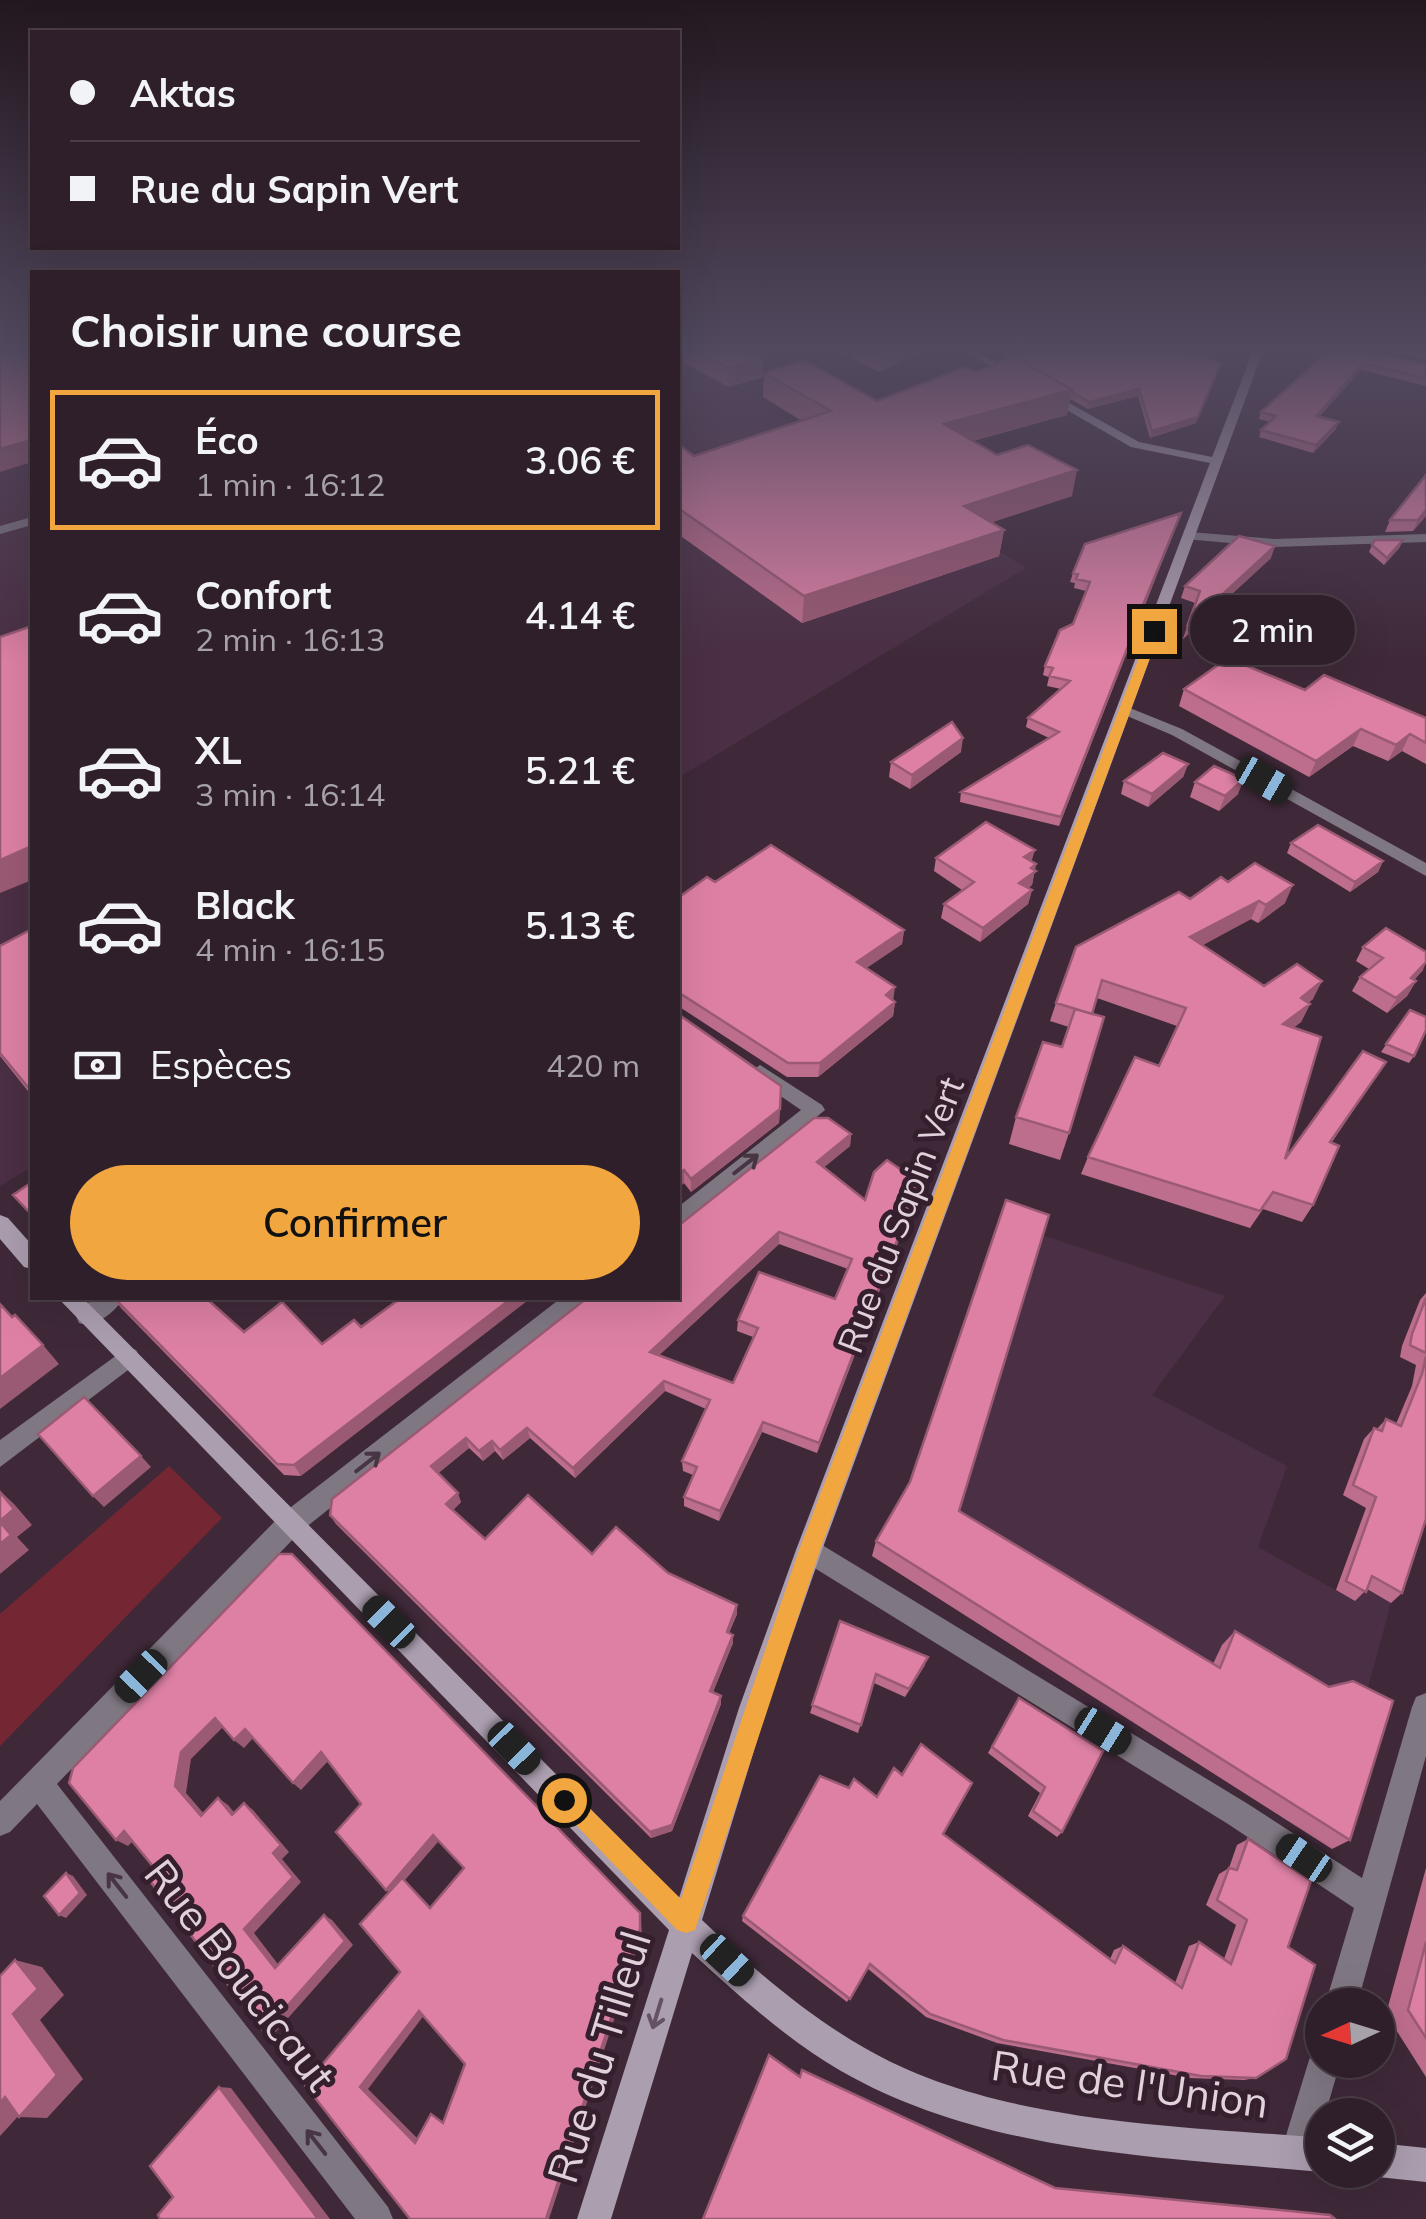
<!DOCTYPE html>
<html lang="fr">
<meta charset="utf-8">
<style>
:root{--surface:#2f1f2b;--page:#3b2c37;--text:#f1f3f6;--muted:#a7a2a9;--line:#4a3d47;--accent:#f1a63f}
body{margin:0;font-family:Mulish,sans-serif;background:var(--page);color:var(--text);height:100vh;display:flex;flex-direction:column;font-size:38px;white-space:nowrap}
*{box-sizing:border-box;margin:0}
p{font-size:32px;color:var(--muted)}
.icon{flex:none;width:55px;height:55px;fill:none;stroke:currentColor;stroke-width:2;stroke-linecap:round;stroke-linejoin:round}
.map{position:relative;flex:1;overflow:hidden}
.drawer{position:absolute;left:30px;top:270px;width:650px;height:1030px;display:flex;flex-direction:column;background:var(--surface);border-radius:0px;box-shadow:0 10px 40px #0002,0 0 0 2px var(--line)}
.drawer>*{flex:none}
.hud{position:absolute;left:30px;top:30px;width:650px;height:220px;border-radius:0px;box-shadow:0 10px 40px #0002,0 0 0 2px var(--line);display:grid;align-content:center;height:220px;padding:0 40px;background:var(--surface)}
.needle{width:65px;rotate:266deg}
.tools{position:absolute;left:1305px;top:1988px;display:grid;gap:20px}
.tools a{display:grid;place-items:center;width:90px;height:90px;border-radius:50%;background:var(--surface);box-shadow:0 10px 40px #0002,0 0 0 2px var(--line);font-size:50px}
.end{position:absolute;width:45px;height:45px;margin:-22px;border:12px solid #f1a63f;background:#111;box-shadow:0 0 0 5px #111}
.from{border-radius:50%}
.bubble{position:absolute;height:70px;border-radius:35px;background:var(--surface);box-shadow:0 10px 40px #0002,0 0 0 2px var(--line);font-size:32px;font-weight:600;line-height:70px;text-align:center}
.car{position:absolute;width:30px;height:60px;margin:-30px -15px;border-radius:12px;box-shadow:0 0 8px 2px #0007;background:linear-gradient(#222 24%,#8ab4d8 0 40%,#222 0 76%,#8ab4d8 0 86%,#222 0)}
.hud b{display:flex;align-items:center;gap:35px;height:95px;font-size:38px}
.hud b+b{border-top:2px solid var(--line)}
.hud i{width:25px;height:25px;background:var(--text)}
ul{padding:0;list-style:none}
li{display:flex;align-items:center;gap:30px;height:140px;margin:0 20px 15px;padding:0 20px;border:5px solid transparent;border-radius:0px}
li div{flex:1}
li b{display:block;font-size:38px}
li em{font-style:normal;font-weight:600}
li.current{border-color:var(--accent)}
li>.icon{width:90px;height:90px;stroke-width:1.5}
h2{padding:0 40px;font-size:45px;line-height:120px}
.pay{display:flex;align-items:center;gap:25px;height:110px;padding:0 40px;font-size:38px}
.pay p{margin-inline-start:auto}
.primary-button{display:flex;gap:20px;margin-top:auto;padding:20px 40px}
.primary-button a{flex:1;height:115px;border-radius:60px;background:var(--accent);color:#111;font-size:40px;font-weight:600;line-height:115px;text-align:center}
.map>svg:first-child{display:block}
</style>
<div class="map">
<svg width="1426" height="2219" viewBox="0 0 1426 2219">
<rect width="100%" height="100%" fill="#3f2939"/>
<path fill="#4b2f44" d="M0 351H32V1167L0 1186Z
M678 354 1026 568 678 778Z
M1042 1235 1225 1296 1152 1395 1287 1466 1258 1547 1355 1601 1361 1586 1391 1603 1363 1706 1078 1688 872 1556Z"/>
<path fill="#742632" d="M169 1466 222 1518 0 1746V1614Z"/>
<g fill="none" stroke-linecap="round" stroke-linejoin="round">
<path fill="#7f7782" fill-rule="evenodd" d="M32 517V525L0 534V526Z
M1190 532 1274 539 1426 534V542L1274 547 1185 539V533Z
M1125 706 1182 729 1426 863V876L1172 735 1120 713 1118 710Z
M760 1065 822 1105 825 1110 686 1225 678 1228V1207L801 1110 753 1077 750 1072Z
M95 1298H123C116 1312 94 1329 79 1323L76 1316 79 1309Z
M561 1298H588L585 1305 300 1532 57 1784 388 2207 393 2219H355L37 1804 10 1832 0 1836V1801L282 1514Z
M128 1347 136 1350 140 1357 136 1364 0 1467V1440Z
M809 1537 1248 1804 1362 1878 1412 1707 1416 1697 1426 1693V1756L1357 2005H1325L1354 1908 1228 1824 800 1559 796 1550 800 1541Z
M1322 2045V2060H1341L1325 2115H1322L1310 2164 1298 2169 1286 2164 1281 2152 1309 2060 1314 2049Z"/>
<path fill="#ab9eaf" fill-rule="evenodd" d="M965 351H977L1023 378 1014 380Z
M1253 351H1263L822 1550 767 1708 702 1920C751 1967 804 2013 863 2047 994 2124 1174 2125 1322 2138V2170H1326L1322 2172C1161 2157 986 2154 841 2071 786 2039 738 1995 692 1953L611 2219H577L669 1930 58 1298H83L679 1898 739 1708 796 1550 1210 463 1131 447 1041 395 1051 393 1139 442 1212 457Z
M0 1215 8 1218 32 1245V1269L24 1267 0 1239Z
M1378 2143 1426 2148V2182L1378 2177 1366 2172 1378 2170Z"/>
</g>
<path fill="#be6e8d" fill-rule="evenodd" d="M678 351H750L763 358V377L729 387 678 360Z
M840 351H930L914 355 879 372 840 352Z
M1004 351 1221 363 1196 423 1150 438 1138 396 1088 409 1070 399 1067 415 973 441 1072 496 992 522 1004 530 999 556 802 623 678 534V444L694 456 802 421 763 397 764 373 877 401 977 372 1006 360 1003 358Z
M1304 351H1369L1426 364V386L1361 370 1320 416 1336 429 1313 453 1259 437 1261 430 1270 422 1259 419 1261 412 1323 355Z
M1386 351H1426V360Z
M1426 475V516L1413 531 1385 532 1390 520Z
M1181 513 1059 826 960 802 961 792 1049 738 1026 727 1028 718 1061 689 1047 686 1049 677 1043 675 1045 666 1073 624 1086 591 1074 588 1075 583 1070 582 1073 573Z
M1372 545 1400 547 1384 565 1369 552Z
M1271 558 1183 639 1195 603 1181 598 1185 586Z
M1184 689 1305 690 1426 718V764L1402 751 1388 761 1353 746 1309 777 1179 706Z
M961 752 910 789 889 777 891 762Z
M1188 764 1183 777 1148 807 1121 794 1124 781Z
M1195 782 1238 794 1219 811 1190 797Z
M1291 843 1383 861 1378 872 1350 892 1287 853Z
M936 858 1032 862 1036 864 1032 885 1028 888 1032 890 1028 904 980 942 941 918 944 904 962 890 934 871Z
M715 882 904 930 902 944 866 968 895 1002 893 1016 818 1077H787L678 1006V898Z
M1228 882 1285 903 1258 923 1251 919 1202 945 1264 986 1313 999 1308 1003 1310 1004 1301 1022 1293 1028 1285 1159 1386 1062 1332 1142 1313 1205 1302 1222 1263 1209 1250 1228 1081 1174 1088 1157 1159 1066 1177 1026 1097 998 1092 1014 1069 1133 1060 1160 1009 1144 1016 1117 1062 1047 1069 1027 1050 1021 1056 1003 1190 899Z
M32 929V1096L0 1056V946Z
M1363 947 1423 970 1414 980 1416 981 1407 996 1387 1013 1352 991 1360 977 1369 969 1356 961Z
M1410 1010 1414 1056 1409 1063 1381 1052Z
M678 1014 781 1086 779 1123 691 1192 684 1183 678 1188Z
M851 1134 850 1146 824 1167 865 1200 914 1201 817 1453 762 1432 719 1521 684 1506V1497L693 1475 683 1471 682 1461 706 1409 665 1391 575 1478 530 1438 503 1460 495 1451 483 1461 469 1448 438 1473 461 1502 453 1510 485 1539 592 1554 668 1573 737 1614 729 1633 733 1643 713 1692 721 1696V1704L672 1831 651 1838 336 1524 330 1515ZM779 1244 848 1269 835 1299 738 1320 737 1331 753 1337 733 1383 659 1355Z
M1426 1293V1519L1402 1593 1391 1603 1367 1589 1355 1601 1336 1590 1366 1508 1343 1495 1364 1439 1374 1428 1377 1429 1386 1419 1396 1424 1412 1386 1416 1365 1400 1357 1402 1346 1420 1300Z
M113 1298H206L301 1476 284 1475 121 1308Z
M959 1511 1213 1664 1222 1645 1235 1631 1350 1840 1332 1849 872 1556 876 1541Z
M840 1621 925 1665 905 1697 874 1683 858 1733 810 1713Z
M1015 1704 1062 1832 1057 1837 1028 1816 1040 1793 988 1753Z
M849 1788 877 1797 943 1834 1110 1959 1114 1950 1123 1946 1175 1983 1189 1946 1199 1942 1224 1959 1236 1925 1206 1905 1219 1874 1229 1868 1237 1845 1248 1839 1288 1947 1256 2078 1244 2080 1190 2078 997 2043 926 2017 867 1968 847 2002 742 1921 743 1916Z
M1426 1868V2077L1386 2014Z"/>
<path fill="#9b5a73" d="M891 351H930L914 355 879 372 881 355Z
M763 358V377L729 387V368Z
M1221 363 1196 423 1150 438 1152 431Z
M1363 363 1361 370 1314 423 1317 416Z
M1139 389 1138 396 1088 409 1089 402Z
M1072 390 1067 415 941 449 944 424Z
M1339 422 1336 429 1313 453 1316 445Z
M32 440V462L0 472V449Z
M1077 470 1072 496 960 533 964 506Z
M1426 510V516L1413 531 1418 520Z
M1181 513 1178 522 1127 648 1129 639Z
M1004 530 999 556 802 623 804 596Z
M1403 540 1400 547 1384 565 1387 558Z
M1275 546 1271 558 1183 639 1187 627Z
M1132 636 1130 645 1059 826 1061 817Z
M1361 729 1353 746 1309 777 1316 761Z
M1410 734 1402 751 1388 761 1396 745Z
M963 738 961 752 910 789 912 775Z
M1188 764 1183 777 1148 807 1152 794Z
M1244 779 1238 794 1219 811 1225 796Z
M32 846V880L0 893V860Z
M1035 850 1031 863 1024 857Z
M1383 861 1378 872 1350 892 1355 882Z
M1036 864 1032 885 1016 897 1019 883Z
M1293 885 1285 903 1258 923 1266 905Z
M1032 890 1028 904 980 942 983 928Z
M1259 901 1251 919 1183 956 1190 937Z
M904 930 902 944 855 976 857 962Z
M1426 962 1423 970 1402 993 1416 981 1407 996 1387 1013 1411 978Z
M1322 981 1313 999 1292 1016 1301 998Z
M895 987 893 1001 886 995Z
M895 1002 893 1016 818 1077 820 1063Z
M1310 1004 1301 1022 1274 1042 1283 1024Z
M780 1109 779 1123 691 1192V1179Z
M851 1134 850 1146 816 1174 817 1162Z
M684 1170V1183L678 1188V1174Z
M917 1189 914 1201 817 1453 819 1443Z
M779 1232V1244L651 1363 650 1352Z
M512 1298H531L301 1476 294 1465Z
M43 1345 59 1364 0 1409V1378Z
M664 1381 665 1391 575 1478 573 1468Z
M763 1422 762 1432 719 1521 720 1511Z
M527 1428 530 1438 503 1460 500 1450Z
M466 1438 469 1448 435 1476 431 1466Z
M492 1441 495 1451 483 1461 479 1451Z
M141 1456 151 1467 104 1507 93 1496Z
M0 1491 14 1504 32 1525 17 1537 29 1550 0 1574Z
M458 1493 461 1502 450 1513 446 1504Z
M737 1605V1614L726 1640 727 1632Z
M733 1635V1643L710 1699V1691Z
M721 1696V1704L672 1831 651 1838 650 1832Z
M215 1718 224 1726 191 1759 186 1793 212 1823 201 1816 175 1786 181 1752Z
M245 1729 254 1737 244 1748 234 1740Z
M321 1752 329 1760 301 1790 293 1783Z
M218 1798 228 1805 242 1822 232 1815Z
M244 1803 253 1810 289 1852 282 1859 301 1882 254 1933 284 1972 275 1968 244 1929 273 1853Z
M124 1831 136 1838 128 1846 116 1840Z
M433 1835 438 1842 405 1880 436 1913 392 1895 386 1890Z
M66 1873 73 1876 87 1895 66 1918 59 1915Z
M640 1913 642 1934 549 2219H546Z
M324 1915 332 1920 353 1945 273 2035 264 2032Z
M15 1960 42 1967 64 1995 40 2020 83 2079 47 2118 19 2117 13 2014Z
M419 2011 425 2014 368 2089 422 2143H415L360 2087Z
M219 2087 231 2088 330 2219H318Z
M5 2097 34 2099 0 2136V2103Z"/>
<path fill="#dd80a4" stroke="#9b5a73" stroke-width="2.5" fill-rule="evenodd" d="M0 351H32V440L0 449Z
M695 351H750L763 358 729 368Z
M871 351H891L881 355Z
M1004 351H1187L1221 363 1198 417 1152 431 1139 389 1089 402 1072 392V390Z
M1328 351H1369L1426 364V378L1363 363 1317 416 1339 422 1316 445 1261 430 1276 416 1261 412Z
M1013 356 1072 390 944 424 997 455 1028 445 1077 470 964 506 1004 530 804 596 678 508V444L694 456 831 411 764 373 804 360 877 401 965 367 977 372Z
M1426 475V510L1418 520H1390Z
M1181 513 1129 639 1132 636 1061 817 961 792 1059 732 1028 718 1070 681 1049 676 1053 668 1045 666 1060 630 1073 624 1090 582 1076 579 1078 574 1073 573 1085 544Z
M1239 536 1275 546 1187 627 1200 591 1185 586Z
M1375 540H1403L1387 558 1372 545Z
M32 626V846L0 860V637Z
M1228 658 1305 690 1324 675 1426 718V743L1410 734 1396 745 1361 729 1316 761 1184 689Z
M952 722 963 738 912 775 891 762Z
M1163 753 1188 764 1152 794 1124 781Z
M1214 766 1244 779 1225 796 1195 782Z
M986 822 1035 850 1024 857 1036 864 1031 868 1036 871 1019 883 1032 890 983 928 944 904 974 882 936 858Z
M1318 825 1383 861 1355 882 1291 843Z
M771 845 904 930 857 962 895 987 886 995 895 1002 820 1063H788L678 992V898L707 877 715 882Z
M1255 863 1293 885 1266 905 1259 901 1190 937 1264 986 1297 964 1322 981 1301 998 1310 1004 1283 1024 1321 1037 1285 1159 1363 1051 1386 1062 1330 1142 1339 1146 1313 1205 1273 1192 1260 1211 1088 1157 1135 1057 1159 1066 1186 1008 1102 980 1092 1014 1056 1003 1076 947 1179 892 1190 899 1221 877 1228 882Z
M1386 928 1426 952V962L1411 978 1416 981 1396 998 1360 977 1383 958 1363 947Z
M32 929V1092L0 1053V946Z
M1075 1009 1104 1017 1069 1133 1016 1117 1043 1042 1062 1047Z
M1410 1010 1426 1017V1030L1414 1056 1386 1044Z
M678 1014 781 1086 780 1109 691 1179 684 1170 678 1174Z
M814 1118H828L851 1134 817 1162 865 1200 874 1172 887 1160 913 1178 917 1189 819 1443 763 1422 720 1511 684 1497 697 1467 682 1461 710 1400 664 1381 573 1468 527 1428 500 1450 492 1441 479 1451 466 1438 431 1466 458 1493 446 1504 485 1539 528 1495 592 1554 616 1527 668 1573 737 1605 727 1632 733 1635 710 1691 721 1696 672 1825 650 1832 330 1515 332 1499 587 1298H678V1226ZM779 1232 852 1259 835 1299 759 1272 738 1320 758 1328 733 1383 650 1352Z
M32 1182V1215L13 1195Z
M1006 1200 1049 1215 959 1511 1220 1668 1235 1631 1329 1687 1353 1681 1393 1701 1350 1840 876 1541 910 1482Z
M114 1298H206L244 1332 282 1302 322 1344 354 1320 361 1327 401 1298H512L294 1465 277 1464Z
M1426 1298V1353L1410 1345 1412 1334Z
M0 1304 12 1317 15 1315 43 1345 0 1378Z
M1426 1356V1519L1402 1593 1372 1576 1366 1592 1346 1581 1376 1497 1353 1485 1374 1428 1382 1431 1386 1419 1401 1426 1422 1374Z
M84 1397 141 1456 93 1496 38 1434Z
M0 1492 14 1509 0 1521Z
M0 1522 11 1535 0 1544Z
M279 1554H292L640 1913V1929L546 2219H410L305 2085 400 1972 360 1924 402 1878 430 1908 464 1868 433 1835 386 1890 336 1832 361 1804 321 1752 293 1783 245 1729 234 1740 215 1718 181 1752 175 1786 201 1816 218 1798 232 1815 244 1803 281 1845 273 1853 293 1877 244 1929 275 1968 324 1915 345 1941 264 2032 147 1877 155 1869 124 1831 116 1840 69 1783 73 1768ZM419 2011 465 2064 443 2123 431 2114 415 2143 360 2087Z
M840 1621 928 1657 909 1689 876 1674 861 1725 812 1705Z
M1019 1698 1103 1751 1062 1832 1033 1811 1045 1787 992 1747Z
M921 1744 972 1783 943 1834 1115 1963 1123 1946 1182 1988 1199 1942 1231 1964 1247 1920 1217 1900 1229 1868 1237 1870 1248 1839 1311 1881 1288 1947 1315 1965 1286 2059 1256 2078 1201 2076 1003 2040 930 2014 870 1964 850 1999 743 1916 820 1776 849 1788 854 1779 877 1797 894 1768 902 1775Z
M66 1873 80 1893 59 1915 44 1896Z
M1426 1942V2038L1408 2010Z
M15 1960 38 1989 13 2014 57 2075 19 2117 5 2097 0 2103V1976Z
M769 2055 800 2077 802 2070 1055 2188 1330 2215 1335 2219H703Z
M219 2087 318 2219H160L158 2215 173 2197 150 2166Z"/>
<defs><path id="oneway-shaft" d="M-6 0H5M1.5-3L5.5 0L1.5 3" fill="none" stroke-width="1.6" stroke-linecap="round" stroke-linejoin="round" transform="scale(2.5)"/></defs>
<g stroke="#483544">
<use href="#oneway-shaft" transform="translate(746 1164) rotate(-38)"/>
<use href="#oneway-shaft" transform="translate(368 1462) rotate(-38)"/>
<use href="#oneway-shaft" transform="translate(117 1885) rotate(-128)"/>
<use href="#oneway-shaft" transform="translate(316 2142) rotate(-128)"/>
</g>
<use stroke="#645262" href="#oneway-shaft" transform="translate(657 2014) rotate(107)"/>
<linearGradient id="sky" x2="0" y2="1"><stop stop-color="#23171f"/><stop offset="0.53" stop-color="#52495f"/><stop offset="1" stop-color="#52495f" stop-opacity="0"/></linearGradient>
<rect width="1426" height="661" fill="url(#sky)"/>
<path fill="#f1a63f" d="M1154 627 1160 631 820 1550 698 1921 695 1930 686 1933 677 1930 552 1800 564 1788 572 1791 681 1899 799 1550 1149 631Z"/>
<g text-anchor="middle" stroke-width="10" stroke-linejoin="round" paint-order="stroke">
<g font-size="35" fill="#e0d1db" stroke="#351f2f">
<text transform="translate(901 1215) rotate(-69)" y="12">Rue du Sapin Vert</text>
</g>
<g font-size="42" fill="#e0d1db" stroke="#351f2f">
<text transform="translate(240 1975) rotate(52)" y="15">Rue Boucicaut</text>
<text transform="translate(599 2057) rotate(-73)" y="15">Rue du Tilleul</text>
<text transform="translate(1130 2084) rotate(8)" y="15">Rue de l'Union</text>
</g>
</g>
</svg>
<div class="tools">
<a><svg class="needle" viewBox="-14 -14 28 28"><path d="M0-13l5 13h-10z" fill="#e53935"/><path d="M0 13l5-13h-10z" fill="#a7a2a9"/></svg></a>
<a><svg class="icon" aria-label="layers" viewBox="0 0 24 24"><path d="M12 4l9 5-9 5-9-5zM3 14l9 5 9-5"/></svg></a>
</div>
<i class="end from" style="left:564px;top:1800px"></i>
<i class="end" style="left:1154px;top:631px"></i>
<div class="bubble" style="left:1190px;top:595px;width:165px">2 min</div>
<i class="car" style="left:1264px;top:780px;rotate:120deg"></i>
<i class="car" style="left:389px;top:1622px;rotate:315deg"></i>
<i class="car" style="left:141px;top:1676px;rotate:224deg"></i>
<i class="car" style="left:1103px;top:1731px;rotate:122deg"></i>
<i class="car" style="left:514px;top:1748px;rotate:136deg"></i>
<i class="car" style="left:1304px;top:1858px;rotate:304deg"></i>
<i class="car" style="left:727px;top:1960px;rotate:133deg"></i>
<div class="hud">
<b><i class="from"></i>Aktas</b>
<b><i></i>Rue du Sapin Vert</b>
</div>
<section class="drawer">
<h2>Choisir une course</h2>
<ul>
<li class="current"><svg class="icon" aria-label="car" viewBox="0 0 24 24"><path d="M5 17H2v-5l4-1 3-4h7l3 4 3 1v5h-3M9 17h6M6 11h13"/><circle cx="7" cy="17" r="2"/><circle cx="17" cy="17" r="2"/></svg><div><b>Éco</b><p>1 min · 16:12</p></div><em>3.06 €</em></li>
<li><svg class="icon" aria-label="car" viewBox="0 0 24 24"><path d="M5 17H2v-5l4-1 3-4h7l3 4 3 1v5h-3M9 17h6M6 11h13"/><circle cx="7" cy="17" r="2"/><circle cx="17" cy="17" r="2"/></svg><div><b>Confort</b><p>2 min · 16:13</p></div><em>4.14 €</em></li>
<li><svg class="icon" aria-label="car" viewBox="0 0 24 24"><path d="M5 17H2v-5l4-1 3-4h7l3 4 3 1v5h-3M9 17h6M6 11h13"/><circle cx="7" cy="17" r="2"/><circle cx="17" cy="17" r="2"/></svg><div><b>XL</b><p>3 min · 16:14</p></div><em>5.21 €</em></li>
<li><svg class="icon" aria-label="car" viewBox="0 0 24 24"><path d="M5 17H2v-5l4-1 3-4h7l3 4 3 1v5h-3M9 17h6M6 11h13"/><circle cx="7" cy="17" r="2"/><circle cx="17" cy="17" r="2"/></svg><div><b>Black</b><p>4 min · 16:15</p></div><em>5.13 €</em></li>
</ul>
<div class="pay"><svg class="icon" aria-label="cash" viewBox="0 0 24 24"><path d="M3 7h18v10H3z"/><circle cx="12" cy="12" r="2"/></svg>Espèces<p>420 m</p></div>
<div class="primary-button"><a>Confirmer</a></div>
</section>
</div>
